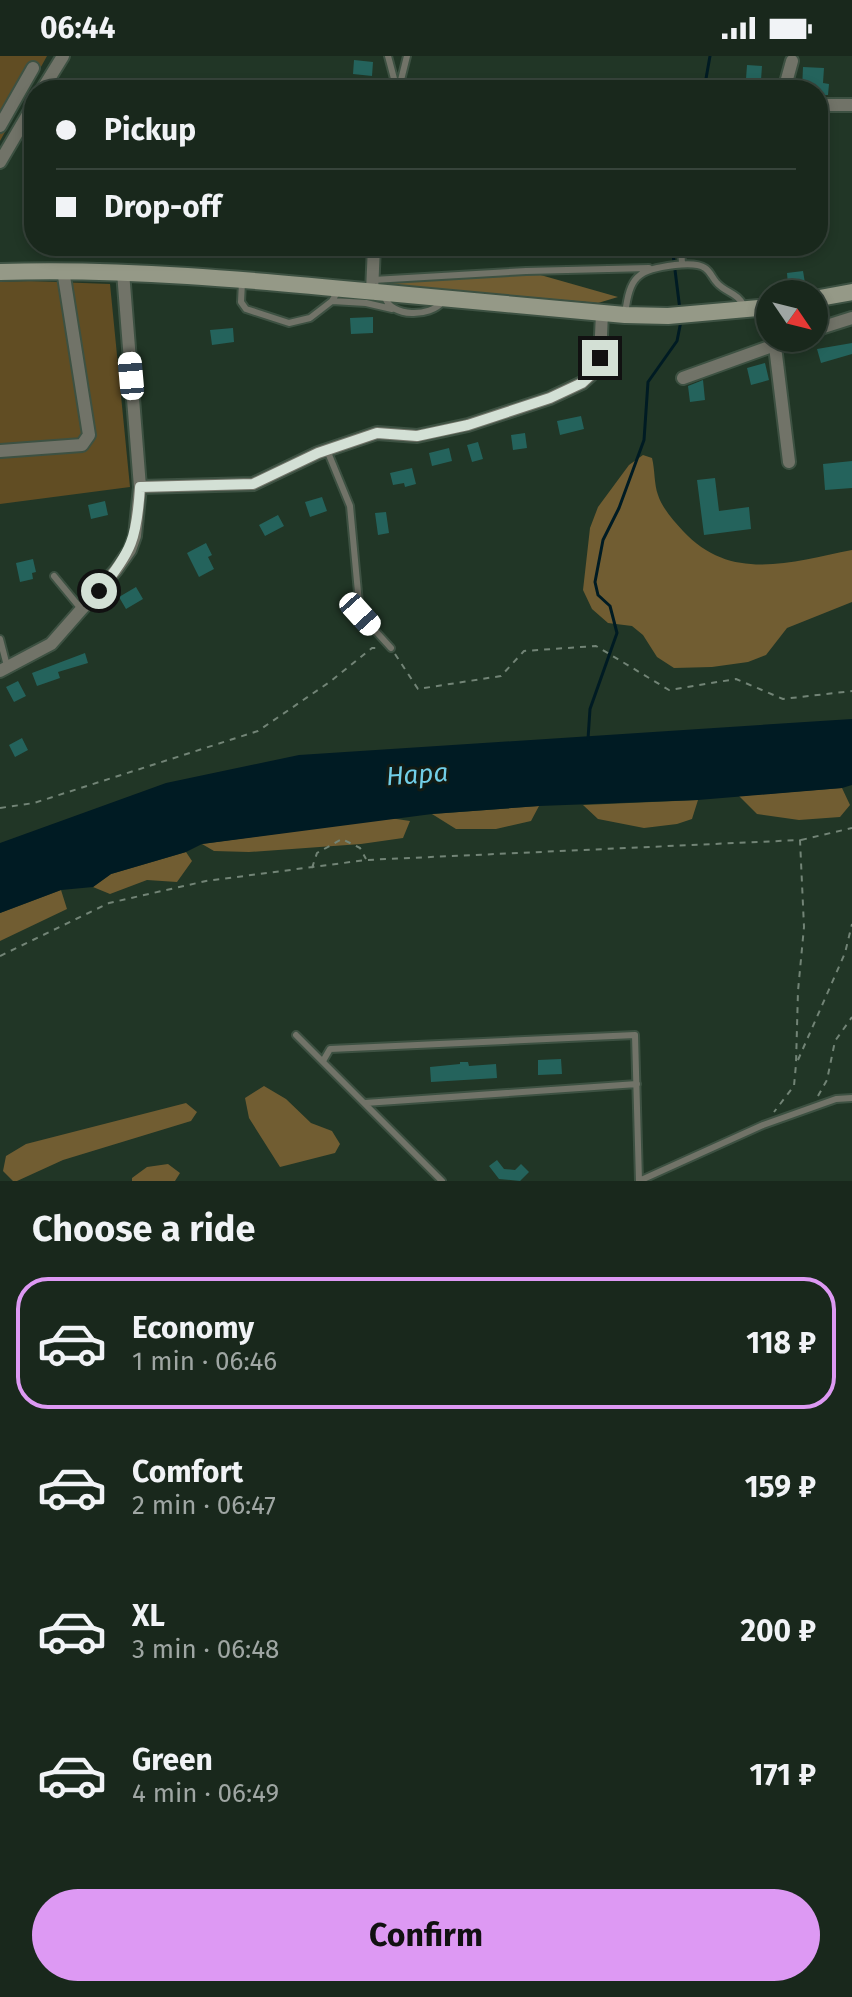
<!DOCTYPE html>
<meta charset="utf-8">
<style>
:root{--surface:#19281c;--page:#223025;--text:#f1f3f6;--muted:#9fa6a3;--line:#37443b;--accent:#dd99f3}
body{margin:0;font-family:"Fira Sans",sans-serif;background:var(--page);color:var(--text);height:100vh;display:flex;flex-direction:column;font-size:30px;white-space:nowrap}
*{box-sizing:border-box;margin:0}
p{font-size:26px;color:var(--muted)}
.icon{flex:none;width:44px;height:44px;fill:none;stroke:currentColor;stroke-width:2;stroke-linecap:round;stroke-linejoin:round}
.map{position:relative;height:1125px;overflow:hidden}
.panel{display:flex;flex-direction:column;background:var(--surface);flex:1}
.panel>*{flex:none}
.top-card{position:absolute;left:24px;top:24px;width:804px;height:176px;border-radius:32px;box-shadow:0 4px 12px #0003,0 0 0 2px var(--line);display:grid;align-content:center;height:176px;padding:0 32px;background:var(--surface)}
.needle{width:52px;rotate:125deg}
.fabs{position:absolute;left:756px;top:224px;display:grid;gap:16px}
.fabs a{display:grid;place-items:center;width:72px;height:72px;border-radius:50%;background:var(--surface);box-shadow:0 4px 12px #0003,0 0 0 2px var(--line);font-size:40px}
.end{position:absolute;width:36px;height:36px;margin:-18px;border:10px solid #d3e0d5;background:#111;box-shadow:0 0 0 4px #111}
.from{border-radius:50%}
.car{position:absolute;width:24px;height:48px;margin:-24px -12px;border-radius:10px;box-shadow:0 0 6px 2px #0007;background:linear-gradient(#fff 24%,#345 0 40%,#fff 0 76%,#345 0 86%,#fff 0)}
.top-card b{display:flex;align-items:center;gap:28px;height:76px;font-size:30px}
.top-card b+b{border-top:2px solid var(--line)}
.top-card i{width:20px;height:20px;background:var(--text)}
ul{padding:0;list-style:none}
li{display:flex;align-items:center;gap:24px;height:132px;margin:0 16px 12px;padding:0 16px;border:4px solid transparent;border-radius:32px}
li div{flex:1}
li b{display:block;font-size:30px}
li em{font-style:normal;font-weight:700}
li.on{border-color:var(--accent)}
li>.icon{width:72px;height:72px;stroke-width:1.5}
h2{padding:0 32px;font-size:36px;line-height:96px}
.primary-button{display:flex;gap:16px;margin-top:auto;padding:16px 32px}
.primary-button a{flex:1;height:92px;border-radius:48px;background:var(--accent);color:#111;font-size:32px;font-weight:700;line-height:92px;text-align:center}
.status{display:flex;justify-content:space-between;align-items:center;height:56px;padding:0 40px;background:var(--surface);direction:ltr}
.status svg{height:22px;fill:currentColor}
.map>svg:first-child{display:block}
</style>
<div class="status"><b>06:44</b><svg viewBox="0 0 49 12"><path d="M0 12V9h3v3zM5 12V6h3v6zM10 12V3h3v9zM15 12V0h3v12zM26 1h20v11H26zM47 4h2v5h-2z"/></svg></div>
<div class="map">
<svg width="852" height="1125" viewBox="0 0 852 1125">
<rect width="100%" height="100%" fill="#213626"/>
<path fill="#614d23" d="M0 0H47L0 85Z
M29 225 110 228 130 431 0 448V226Z"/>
<path fill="#715d32" d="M537 218 618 241 598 247 384 228 432 220Z
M643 399 652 402C655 414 654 428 658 439 662 452 674 465 683 475 731 527 791 506 852 494V546L787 572 766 599 748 606 712 611 674 612 657 601 643 579 632 570 608 567 592 553 583 534 590 472 598 451 629 409Z
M842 732 850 749 840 761 799 764 757 758 739 740Z
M698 744 692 763 677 768 644 772 598 763 583 749Z
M539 750 531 765 496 773H456L432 758Z
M390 762 410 765 403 782 361 788 249 796 214 795 202 788Z
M186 796 192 805 177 826 147 824 110 838 93 831 111 818Z
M61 834 67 853 0 885V857Z
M264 1030 286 1043 311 1067 332 1075 340 1088 335 1097 280 1111 249 1062 245 1042Z
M186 1047 197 1056 191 1065 63 1104 17 1125H13L3 1115 6 1100 26 1088Z
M168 1108 180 1117 175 1125H132V1122L147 1111Z"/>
<path fill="#001b23" d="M852 663V729L842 732 698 744 539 750 432 758 202 788 186 796 111 818 93 831 61 834 0 857V787L166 727 299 699Z"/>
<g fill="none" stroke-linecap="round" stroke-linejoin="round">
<path stroke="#001b23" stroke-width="3" d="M704 34 710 0
M672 190 680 254
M588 683 590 653 617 577 610 550 598 539 595 526 603 484 619 452 644 384 648 326 677 285 681 265"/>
</g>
<path fill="#24635c" d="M354 4 373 6 372 20 353 18Z
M747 9 762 10 761 24 746 23Z
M803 11 824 12 823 27 829 28 828 39H818V34H802Z
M803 215 805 227 788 229 787 217Z
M373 261V277L351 278 350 262Z
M233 272 234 286 212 289 210 274Z
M852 287V298L821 307 817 293Z
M765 307 769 324 751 329 747 312Z
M703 324 705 344 690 346 688 330Z
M581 360 584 373 560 379 557 365Z
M525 377 527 392 513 394 511 379Z
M478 386 483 403 472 406 467 389Z
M449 392 452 405 432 410 429 397Z
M852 405V432L825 434 823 408Z
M412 412 416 428 405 431 404 427 393 429 390 417Z
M715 422 719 455 749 451 751 473 704 479 697 424Z
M322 441 327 455 310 461 305 446Z
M105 445 108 459 91 463 88 449Z
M386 456 389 477 378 479 375 457Z
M278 459 284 470 265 480 259 469Z
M206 487 212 499 208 501 214 513 199 521 187 497Z
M33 503 36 516 32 517 33 523 20 526 16 507Z
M136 531 143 543 126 553 119 541Z
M85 597 88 607 58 616 60 622 37 630 32 617Z
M18 625 26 640 14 646 6 631Z
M22 682 28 694 15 701 9 689Z
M561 1003 562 1018 538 1019V1004Z
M460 1006H468L469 1010 496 1008 497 1022 431 1026 430 1011 460 1008Z
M497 1104 504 1113 515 1114 521 1108 529 1116 520 1125 499 1123 489 1110Z"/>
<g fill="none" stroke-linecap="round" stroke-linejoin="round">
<defs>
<path id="lane" d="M388 0 397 34
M399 32 407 0
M681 190 682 208
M373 224 526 215 649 212
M242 226 241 246 246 253 289 267 310 262 332 245 339 233
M385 241C391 262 431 261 442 246
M332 245 366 247 392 253
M625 258C630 220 637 214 675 209 684 208 698 207 705 212 711 216 712 222 717 227 726 237 738 237 744 250
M327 394 350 450 360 558 391 592
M54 520 82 554
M0 583 7 610
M296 979 442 1125
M323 1005 330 993 635 979 639 1125 763 1069 836 1043 852 1042
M365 1047 637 1028"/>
<path id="street" d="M42 34 63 0
M784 34 792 5
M818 49H852
M0 70 33 12
M0 106 34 48
M372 236 374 190
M814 274 852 262
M774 282 789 406
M683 322 794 282
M0 395 82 389 89 379 63 214
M140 431 253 428 318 397 377 377 417 380 468 369 550 342 582 327 595 315 600 302 602 257
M0 615 51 588 116 514 130 494 135 480 140 431 123 216"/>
<path id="secondary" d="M0 216C127 212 251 224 376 236 459 244 542 251 625 259L668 260 770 251
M814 243 852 236"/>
</defs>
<use href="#lane" stroke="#3d5142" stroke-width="10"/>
<use href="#street" stroke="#3d5142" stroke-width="16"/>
<use href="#secondary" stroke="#3d5142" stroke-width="20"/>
<path stroke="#728476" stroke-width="2" stroke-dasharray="6 6" stroke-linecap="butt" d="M395 598 418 633 501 620 524 595 596 590 669 634 736 623 783 643 852 635
M0 752 34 747 258 675 331 625 372 592H380
M801 784 852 772
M312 812 317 797 342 783 360 792 366 803
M0 900 109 847 206 825 366 804 800 784 804 871 798 935 796 1008 794 1030 774 1056
M798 1004 845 897 852 868
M818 1040 827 1024 835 985 852 961"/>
<use href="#lane" stroke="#717368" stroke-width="6"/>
<use href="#street" stroke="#717368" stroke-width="12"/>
<use href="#secondary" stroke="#959987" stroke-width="16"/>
</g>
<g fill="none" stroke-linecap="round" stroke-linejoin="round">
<path stroke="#d3e0d5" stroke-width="10" d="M99 535C132 496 137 481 140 431L253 428 318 397 377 377 417 380 468 369 550 342 582 327 595 315 600 302"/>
</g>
<g text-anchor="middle" stroke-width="6" stroke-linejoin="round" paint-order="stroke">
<g font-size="26" font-style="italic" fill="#71cee7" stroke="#121b14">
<text transform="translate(417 718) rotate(-4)" y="9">Нара</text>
</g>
</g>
</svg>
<div class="fabs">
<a><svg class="needle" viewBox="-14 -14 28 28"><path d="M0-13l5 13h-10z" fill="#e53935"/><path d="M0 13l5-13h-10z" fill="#9fa6a3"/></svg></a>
</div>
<i class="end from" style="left:99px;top:535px"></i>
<i class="end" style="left:600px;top:302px"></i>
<i class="car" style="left:131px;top:320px;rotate:355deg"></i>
<i class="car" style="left:360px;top:558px;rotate:138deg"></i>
<div class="top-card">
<b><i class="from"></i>Pickup</b>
<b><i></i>Drop-off</b>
</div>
</div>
<section class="panel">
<h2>Choose a ride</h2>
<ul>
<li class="on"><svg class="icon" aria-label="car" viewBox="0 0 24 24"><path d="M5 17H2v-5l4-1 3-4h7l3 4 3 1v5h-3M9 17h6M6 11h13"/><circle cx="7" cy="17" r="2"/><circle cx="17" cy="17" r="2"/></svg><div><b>Economy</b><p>1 min · 06:46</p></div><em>118 ₽</em></li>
<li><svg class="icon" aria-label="car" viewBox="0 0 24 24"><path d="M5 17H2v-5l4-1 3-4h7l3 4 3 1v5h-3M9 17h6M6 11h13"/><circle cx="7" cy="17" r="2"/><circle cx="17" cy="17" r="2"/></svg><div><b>Comfort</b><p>2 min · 06:47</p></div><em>159 ₽</em></li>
<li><svg class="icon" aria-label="car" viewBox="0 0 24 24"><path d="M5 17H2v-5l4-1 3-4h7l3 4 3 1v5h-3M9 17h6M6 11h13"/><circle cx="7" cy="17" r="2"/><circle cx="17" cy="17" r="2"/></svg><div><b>XL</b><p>3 min · 06:48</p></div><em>200 ₽</em></li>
<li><svg class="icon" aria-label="car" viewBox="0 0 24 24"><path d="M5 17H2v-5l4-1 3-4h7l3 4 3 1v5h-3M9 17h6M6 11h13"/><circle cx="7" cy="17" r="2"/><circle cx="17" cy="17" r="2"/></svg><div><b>Green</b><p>4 min · 06:49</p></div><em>171 ₽</em></li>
</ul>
<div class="primary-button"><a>Confirm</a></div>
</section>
